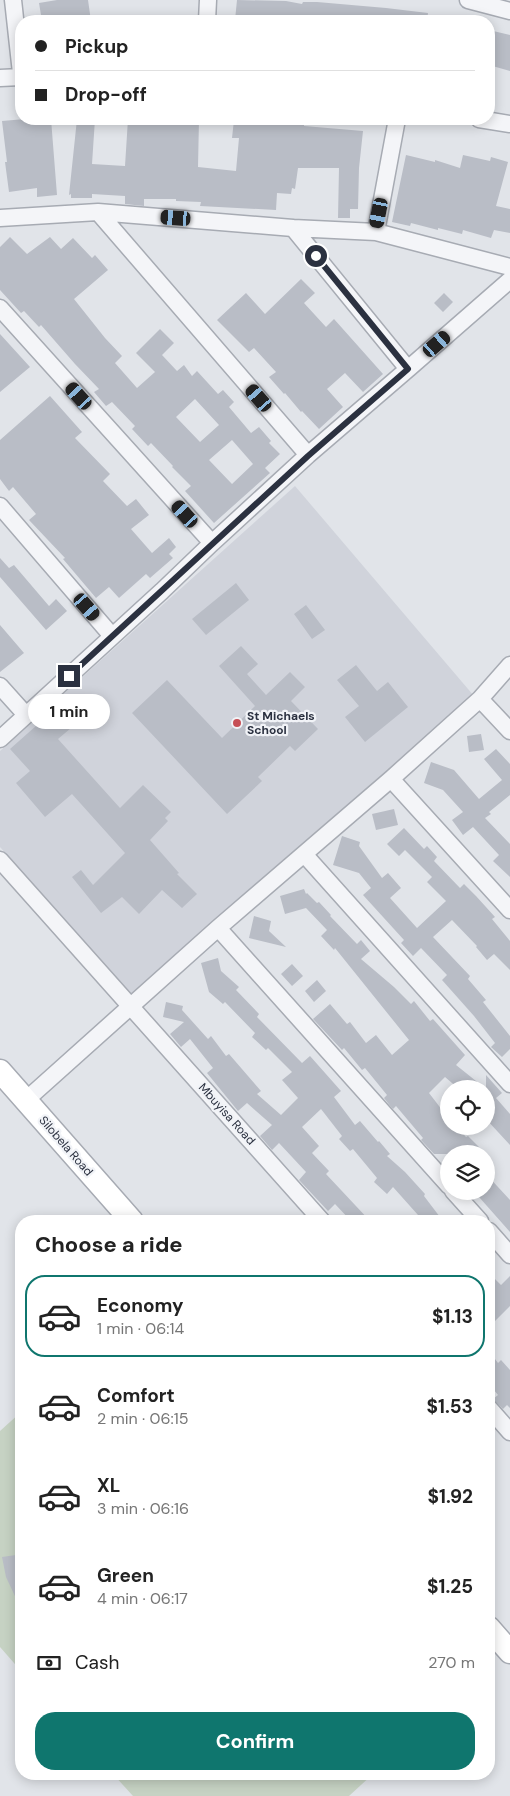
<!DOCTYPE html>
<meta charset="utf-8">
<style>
:root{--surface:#fff;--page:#f6f6f6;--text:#222;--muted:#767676;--line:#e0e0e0;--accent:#0f766e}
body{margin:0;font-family:"DM Sans",sans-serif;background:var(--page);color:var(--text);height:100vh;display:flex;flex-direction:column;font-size:19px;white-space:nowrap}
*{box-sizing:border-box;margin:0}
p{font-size:16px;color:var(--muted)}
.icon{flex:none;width:28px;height:28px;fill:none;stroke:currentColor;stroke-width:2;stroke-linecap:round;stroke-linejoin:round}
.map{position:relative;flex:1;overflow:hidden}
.drawer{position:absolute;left:15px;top:1215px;width:480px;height:565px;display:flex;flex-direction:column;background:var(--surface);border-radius:20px;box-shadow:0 2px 12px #0003}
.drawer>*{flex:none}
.hud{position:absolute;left:15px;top:15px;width:480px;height:110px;border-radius:20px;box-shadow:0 2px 12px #0003;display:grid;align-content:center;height:110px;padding:0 20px;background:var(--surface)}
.fabs{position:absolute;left:440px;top:1080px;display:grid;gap:10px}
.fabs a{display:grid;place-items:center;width:55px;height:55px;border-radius:50%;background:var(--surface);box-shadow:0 2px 12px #0003;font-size:25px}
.end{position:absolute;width:22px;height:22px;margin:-11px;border:6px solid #2b3140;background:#fff;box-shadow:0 0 0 2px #fff}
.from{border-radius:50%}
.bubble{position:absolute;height:35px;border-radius:18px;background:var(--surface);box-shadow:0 2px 12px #0003;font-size:16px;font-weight:700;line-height:35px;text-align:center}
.car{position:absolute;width:15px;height:30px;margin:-15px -8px;border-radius:6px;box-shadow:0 0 4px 1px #0007;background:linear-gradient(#222 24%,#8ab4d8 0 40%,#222 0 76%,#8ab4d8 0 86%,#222 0)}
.hud b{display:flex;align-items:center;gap:18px;height:48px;font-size:19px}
.hud b+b{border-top:1px solid var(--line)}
.hud i{width:12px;height:12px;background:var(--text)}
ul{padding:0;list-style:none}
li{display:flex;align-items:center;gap:15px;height:82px;margin:0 10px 8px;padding:0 10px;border:2px solid transparent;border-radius:20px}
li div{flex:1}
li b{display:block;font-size:19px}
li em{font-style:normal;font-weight:700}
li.active{border-color:var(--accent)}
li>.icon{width:45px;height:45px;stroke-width:1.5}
h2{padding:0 20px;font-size:22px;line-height:60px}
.pay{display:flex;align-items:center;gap:12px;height:55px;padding:0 20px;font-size:19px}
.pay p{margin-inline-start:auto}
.cta{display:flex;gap:10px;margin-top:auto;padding:10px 20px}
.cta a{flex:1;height:58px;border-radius:20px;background:var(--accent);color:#fff;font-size:20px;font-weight:700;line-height:58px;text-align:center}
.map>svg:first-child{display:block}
</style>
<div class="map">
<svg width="510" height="1796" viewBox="0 0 510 1796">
<rect width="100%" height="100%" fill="#e1e4e9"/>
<path fill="#d0d3db" d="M295 486 474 696 132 995 0 847V751Z"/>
<path fill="#c6d2c3" d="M21 1412V1671L0 1647V1431Z
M113 1774H373L349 1796H133Z"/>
<path fill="#b9bdc6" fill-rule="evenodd" d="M57 0H88L91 21H42L39 3Z
M237 0 286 1 302 4 303 2H317L386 8 428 13 427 21 235 20Z
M489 30 510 35V71L489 65Z
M25 119H51L57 195 37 197V188L9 192 5 162H7L2 121Z
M77 119H95L92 164 125 166 128 119H199L198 167 236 171 239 138H232L234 120 288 125 289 122 304 124V126L363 131 359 168 358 209H350V218H338L339 168H298L295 189 292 188 291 194 277 193 276 210 200 206 201 202 176 201V199H144V206L125 204V196L92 194V198H71V194L69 195Z
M406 155 435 162V160L460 168 463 155 490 161 491 157 508 162 496 206 510 209V233L494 230 491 238 463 230 462 234 438 228V230L411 223 410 226 392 222Z
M10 237 27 254 50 237 61 249 73 238 92 258 95 255 108 270 74 299 105 338 122 356 115 363 137 388 155 372 136 353 160 329 174 343 162 355 177 371 184 365 192 376 197 371 218 394 223 390 234 402 229 407 251 433 259 427 271 441 269 443 280 454 265 468 270 473 214 523 185 491 191 486 172 467 173 466 151 443 148 446 132 429 135 426 112 402 106 406 94 392 99 389 75 364 41 325 39 327 24 311 21 313 0 290V247ZM195 399 219 425 200 442 176 417ZM232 440 253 464 232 484 209 460Z
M301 279 315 293 304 303 326 327 334 319 383 374 363 392 345 373 327 389 343 407 319 429 302 411 301 412 285 393 284 394 269 377 276 372 254 348 249 352 217 320 246 293 265 314Z
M444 293 453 302 443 312 434 303Z
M0 334 30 367 0 392Z
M50 396 82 432 75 438 110 474 103 481 127 506 136 499 149 515 131 529 152 553 169 538 176 547 169 554 173 558 150 578 146 574 119 598 109 587 96 598 63 559 65 558 29 520 36 514 13 487 9 491 0 479V440Z
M0 558 9 568 14 565 49 606 56 599 67 611 46 630 0 577Z
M236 583 249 600 206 635 192 619Z
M306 605 325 630 312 639 294 614Z
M0 625 24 653 0 672Z
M241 646 258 664 247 674 266 695 290 672 305 687 291 701 318 729 295 751 290 746 258 777 262 781 227 814 132 713 167 680 222 738 255 706 219 666Z
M356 665 377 691 388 682 408 707 365 742 345 717 359 706 337 680Z
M54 710 71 728 58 739 120 808 143 785 171 812 165 818 168 821 150 840 179 873 177 874 197 894 182 908 162 890 139 914 122 897 101 913 72 877 81 870 93 885 125 853 72 794 45 817 16 783 30 771 10 749Z
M481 734 484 750 469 752 467 736Z
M496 749 510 764V795L489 812 491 814 485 818 510 844V877L493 861 499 855 473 827 463 835 452 820 463 812 443 790 424 783 431 762 454 770 479 799 502 780 484 759Z
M394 809 398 825 376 830 372 814Z
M404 828 424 849 427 846 437 857 434 861 460 888 464 884 476 896 495 917 492 919 510 941V970L494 954 487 960 476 947 477 946 452 920 433 937 470 976 468 979 486 1000 483 1002 510 1036V1049L502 1057 491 1047 495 1043 474 1016 442 980 447 975 421 948 413 956 401 943 404 940 363 895 371 888 359 873 333 865 342 836 360 842 359 846 382 878 388 873 401 888 390 898 417 928 446 901 427 882 432 877 405 850 399 856 387 844Z
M304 889 306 894 307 893 317 903 319 902 331 915 330 916 357 944 361 940 370 951 361 959 394 987 411 1004 414 1001 430 1021 433 1019 465 1055 456 1065 486 1089V1075L502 1093 496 1098 510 1114V1145L486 1119V1089H459L445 1077 429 1093 449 1119V1126H456L466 1137 468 1136 479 1147 472 1154H434L421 1140 423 1138 396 1106 393 1109 391 1107 384 1098 387 1095 365 1068 362 1070 344 1048 342 1050 313 1019 330 1004 347 1024 350 1022 366 1043 376 1035 392 1055 409 1040 335 948 334 950 321 936 327 930 306 908 285 914 280 896Z
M254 916 271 921 269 931 286 947 249 938Z
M218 958 221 971 239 987 236 990 259 1014 257 1017 302 1063 310 1056 341 1091 334 1097 355 1125 360 1121 378 1142 379 1141 390 1154 387 1156 405 1172 425 1194 424 1196 443 1221H409L418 1215 393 1187 387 1194 374 1182 377 1178 353 1149 350 1151 339 1139 342 1136 321 1109 302 1127 319 1146 312 1153 329 1171 326 1174 370 1221H351L335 1204 328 1211 299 1180 306 1172 279 1143 272 1150 260 1136 272 1125 247 1103 238 1111 207 1073 213 1068 190 1039 181 1047 170 1034 184 1022 163 1017 166 1002 183 1006 182 1010 208 1039 211 1036 226 1056 229 1054 261 1091 257 1094 281 1115 298 1098 282 1080 292 1072 268 1048 266 1050 252 1037 255 1033 225 1002 223 1004 209 992 201 963Z
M292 964 303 976 292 986 281 974Z
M317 980 326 991 314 1002 305 991Z
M486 1174 510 1200V1232L479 1197 486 1191Z
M489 1273 501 1285 510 1276V1306L495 1321 489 1315Z
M489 1351 498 1363 501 1360 510 1370V1408L507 1405 503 1409 493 1399 498 1395 489 1384Z
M16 1555 21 1575V1609L6 1577 2 1557Z"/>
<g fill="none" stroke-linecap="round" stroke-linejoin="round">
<defs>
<path id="street" d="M13 0 21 73
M468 0 510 11
M207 21 208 0
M0 78 21 77
M479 119 510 124
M98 212 308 455
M0 218 98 212 293 228 376 232 510 267
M376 232 397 119
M0 308 212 543 308 455 408 369 293 228
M408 369 510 280
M0 506 112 636
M0 686 26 715
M480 699 510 665
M0 739 162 591 212 543
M391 779 510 910
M304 854 510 1084
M0 860 322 1221
M218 928 449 1186
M26 1100 218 928 391 779 480 699 510 731
M453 1191 480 1221
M489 1231 510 1255
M489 1408 510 1432"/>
<path id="secondary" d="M0 1071 132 1221
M489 1628 510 1652"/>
</defs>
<use href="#street" stroke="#a7abb3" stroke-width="19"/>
<use href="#secondary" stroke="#a7abb3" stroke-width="25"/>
<use href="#street" stroke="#f4f5f8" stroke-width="16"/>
<use href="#secondary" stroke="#fff" stroke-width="22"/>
</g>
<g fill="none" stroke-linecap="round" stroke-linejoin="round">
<path stroke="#2b3140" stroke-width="6" d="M69 676 308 456 408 369 316 256"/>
</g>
<circle fill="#c64f56" stroke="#f1f3f7" stroke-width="2" cx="237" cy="723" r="5"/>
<g text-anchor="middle" stroke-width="4.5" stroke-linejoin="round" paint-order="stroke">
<g font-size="12" font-weight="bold" fill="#2b3140" stroke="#f1f3f7" text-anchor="start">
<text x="247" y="720">St Michaels<tspan x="247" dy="14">School</tspan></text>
</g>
<g font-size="12" fill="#2b3140" stroke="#f1f3f7">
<text transform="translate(227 1114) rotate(48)" y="4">Mbuyisa Road</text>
<text transform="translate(66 1146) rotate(49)" y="4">Silobela Road</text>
</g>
</g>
</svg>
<div class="fabs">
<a><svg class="icon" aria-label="locate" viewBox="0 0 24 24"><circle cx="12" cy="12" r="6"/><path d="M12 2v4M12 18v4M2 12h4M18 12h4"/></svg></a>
<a><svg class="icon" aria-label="layers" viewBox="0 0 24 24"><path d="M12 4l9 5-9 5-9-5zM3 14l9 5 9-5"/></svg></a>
</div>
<i class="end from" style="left:316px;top:256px"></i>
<i class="end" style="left:69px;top:676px"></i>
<div class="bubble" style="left:28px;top:694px;width:82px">1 min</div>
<i class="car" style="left:379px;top:213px;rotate:191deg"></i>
<i class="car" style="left:176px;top:218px;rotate:274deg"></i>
<i class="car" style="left:437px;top:344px;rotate:49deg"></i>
<i class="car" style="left:79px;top:396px;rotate:318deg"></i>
<i class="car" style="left:259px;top:398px;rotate:319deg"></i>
<i class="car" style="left:185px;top:514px;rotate:318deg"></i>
<i class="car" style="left:87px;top:607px;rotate:139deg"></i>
<div class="hud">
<b><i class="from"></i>Pickup</b>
<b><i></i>Drop-off</b>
</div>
<section class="drawer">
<h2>Choose a ride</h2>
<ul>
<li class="active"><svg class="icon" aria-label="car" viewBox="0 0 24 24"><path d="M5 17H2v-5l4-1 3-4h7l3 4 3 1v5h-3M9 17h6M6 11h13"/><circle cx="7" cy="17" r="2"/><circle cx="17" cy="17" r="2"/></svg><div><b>Economy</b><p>1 min · 06:14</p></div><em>$1.13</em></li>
<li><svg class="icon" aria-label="car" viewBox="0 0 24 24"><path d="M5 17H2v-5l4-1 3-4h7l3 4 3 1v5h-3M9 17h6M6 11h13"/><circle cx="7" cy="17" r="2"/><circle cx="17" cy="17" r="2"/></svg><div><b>Comfort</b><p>2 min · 06:15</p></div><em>$1.53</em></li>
<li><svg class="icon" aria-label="car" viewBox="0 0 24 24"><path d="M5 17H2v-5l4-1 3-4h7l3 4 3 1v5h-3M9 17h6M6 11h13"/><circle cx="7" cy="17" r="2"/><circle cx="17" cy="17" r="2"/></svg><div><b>XL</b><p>3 min · 06:16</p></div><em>$1.92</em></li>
<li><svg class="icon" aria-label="car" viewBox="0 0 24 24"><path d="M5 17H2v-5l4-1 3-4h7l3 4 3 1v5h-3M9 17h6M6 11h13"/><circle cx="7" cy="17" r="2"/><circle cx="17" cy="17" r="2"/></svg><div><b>Green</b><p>4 min · 06:17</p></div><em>$1.25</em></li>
</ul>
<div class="pay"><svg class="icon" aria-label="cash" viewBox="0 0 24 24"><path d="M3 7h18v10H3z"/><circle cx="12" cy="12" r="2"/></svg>Cash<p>270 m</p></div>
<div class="cta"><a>Confirm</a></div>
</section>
</div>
